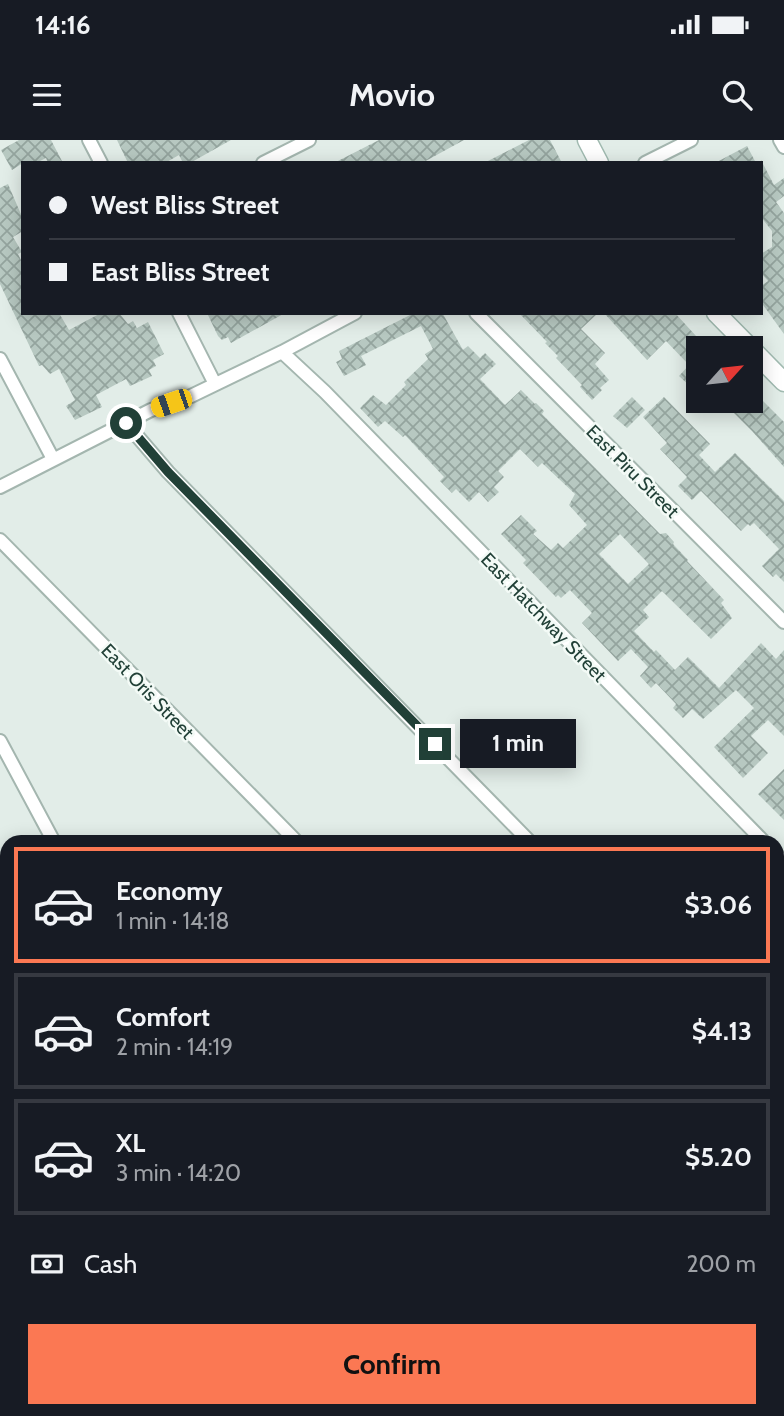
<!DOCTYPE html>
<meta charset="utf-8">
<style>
:root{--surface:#171b24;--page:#242831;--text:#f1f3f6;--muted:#9ea1a6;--line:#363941;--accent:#fb7853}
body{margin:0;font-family:Cabin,sans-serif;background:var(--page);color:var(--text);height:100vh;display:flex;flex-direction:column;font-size:26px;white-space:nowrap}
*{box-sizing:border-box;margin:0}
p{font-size:23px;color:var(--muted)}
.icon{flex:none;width:38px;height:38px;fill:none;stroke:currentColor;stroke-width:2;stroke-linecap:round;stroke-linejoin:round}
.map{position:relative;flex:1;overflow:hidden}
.side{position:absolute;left:0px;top:695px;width:784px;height:583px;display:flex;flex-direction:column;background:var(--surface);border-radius:21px 21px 0 0;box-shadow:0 4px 18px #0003}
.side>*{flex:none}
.banner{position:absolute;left:21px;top:21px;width:742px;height:154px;border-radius:0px;box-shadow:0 4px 18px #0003;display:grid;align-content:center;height:154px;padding:0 28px;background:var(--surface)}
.needle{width:46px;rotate:63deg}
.controls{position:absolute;left:686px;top:196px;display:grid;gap:14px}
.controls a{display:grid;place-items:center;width:77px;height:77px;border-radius:0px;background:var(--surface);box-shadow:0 4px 18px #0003;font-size:35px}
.end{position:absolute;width:32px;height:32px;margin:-16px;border:9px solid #214037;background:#fff;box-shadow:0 0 0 4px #fff}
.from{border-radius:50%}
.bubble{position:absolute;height:49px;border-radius:0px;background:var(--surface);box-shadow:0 4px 18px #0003;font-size:23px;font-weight:700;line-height:49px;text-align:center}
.car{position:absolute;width:21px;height:42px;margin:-21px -10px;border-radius:9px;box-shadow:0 0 5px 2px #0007;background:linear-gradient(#f5c518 24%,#345 0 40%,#f5c518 0 76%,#345 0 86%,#f5c518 0)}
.banner b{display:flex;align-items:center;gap:24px;height:66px;font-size:26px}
.banner b+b{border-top:2px solid var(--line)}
.banner i{width:18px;height:18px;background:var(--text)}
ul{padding:12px 0 0;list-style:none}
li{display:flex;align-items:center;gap:21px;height:116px;margin:0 14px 10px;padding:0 14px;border:4px solid var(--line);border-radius:0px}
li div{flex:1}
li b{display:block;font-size:26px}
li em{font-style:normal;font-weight:700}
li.on{border-color:var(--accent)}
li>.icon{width:63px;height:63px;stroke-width:1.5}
.pay{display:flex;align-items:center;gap:18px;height:77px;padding:0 28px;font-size:26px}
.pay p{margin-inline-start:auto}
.primary-button{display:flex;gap:14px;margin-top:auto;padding:14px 28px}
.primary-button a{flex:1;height:80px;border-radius:0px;background:var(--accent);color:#111;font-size:28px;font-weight:700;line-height:80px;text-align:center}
.status{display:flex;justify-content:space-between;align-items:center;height:49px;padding:0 35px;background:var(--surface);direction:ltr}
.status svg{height:19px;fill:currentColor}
header{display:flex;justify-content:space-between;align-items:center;height:91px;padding:0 28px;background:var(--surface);font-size:32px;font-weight:700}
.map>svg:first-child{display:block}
</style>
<div class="status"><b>14:16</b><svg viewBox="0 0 49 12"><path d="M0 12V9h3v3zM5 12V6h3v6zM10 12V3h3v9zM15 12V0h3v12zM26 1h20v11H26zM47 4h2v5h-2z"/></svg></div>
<header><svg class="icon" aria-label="menu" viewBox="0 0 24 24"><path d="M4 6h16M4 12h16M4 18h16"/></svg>Movio<svg class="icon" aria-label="search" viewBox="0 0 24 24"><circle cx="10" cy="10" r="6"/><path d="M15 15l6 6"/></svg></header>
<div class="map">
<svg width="784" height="1276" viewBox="0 0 784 1276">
<defs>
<pattern id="building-cross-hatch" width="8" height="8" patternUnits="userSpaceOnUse" patternTransform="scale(1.75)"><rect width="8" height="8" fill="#b7c8c1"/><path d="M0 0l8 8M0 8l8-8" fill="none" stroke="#94a49e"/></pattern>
</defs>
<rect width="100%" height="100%" fill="#e2ede8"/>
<path fill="url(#building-cross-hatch)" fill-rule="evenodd" d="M19 0H51L63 23H48L46 18 36 23H23L12 30 1 10Z
M117 0H231L190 23H183L179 15 165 23H128Z
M379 0H464L422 23H334Z
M529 0H550L562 23H484Z
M747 6 756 23H715Z
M761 20 774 45 784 38V56L776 62 784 73V194L761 162V146L768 141 761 133V114L772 107V91L761 77Z
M8 44 23 79V91L13 97 22 112 18 114 23 124V173H59L69 190 101 173H119L128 184 133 181 137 188 148 182 164 214 153 220 156 226 149 230 152 236 130 246 126 239 96 255 102 267 75 280 66 266 75 260 59 229 50 234 42 225 39 226 0 144V48Z
M207 173H285L231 203 228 197 222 200 218 196Z
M414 173H445L443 174 463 210 468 206 480 218 485 213 496 224 480 239 505 265 521 250 535 264 536 263 544 271 542 274 660 394 666 393 674 402 673 404 688 420 687 421 724 460 721 463 732 478 711 499 662 451 643 470 649 477 634 491 654 512 656 510 675 530 688 517 719 548 761 503 776 519 784 510V596L768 580 751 596 768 613 743 638 714 607 754 568 736 550 703 579 692 569 683 578 673 568 676 564 656 543 651 548 640 536 648 527 631 509 618 521 582 483 592 473 570 450 561 458 558 455 556 457 523 423 526 420 501 394 521 375 537 391 533 394 551 410 558 403 563 408 587 385 569 365 575 354 542 323 538 327 520 309 498 331 504 337 494 347 499 352 488 362 479 352 469 362 456 349 452 353 440 341 444 337 405 295 403 297 385 281 378 287 360 268 373 255 386 265 406 245 404 242 428 219 425 214 433 209 421 186 361 216 366 225 344 236 336 222 342 219 339 211ZM620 394 649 424 628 444 599 414Z
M519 173H598L581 189 605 213 595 224 609 240 600 248 602 250 592 260 580 247 582 245 556 218 558 216 545 203 547 202Z
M604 173H675L707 208H698V242L692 248 679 236 689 225 666 201 647 220Z
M751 249 784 282V327L752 291 722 261H751Z
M632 257 645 270 627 288 613 276Z
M664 257 710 304 699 315 715 332 735 313 784 361V442L776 434 773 437 762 426 779 409 754 383 750 386 748 384 741 391 701 351 692 360 678 346 687 337 660 309 667 303 643 277Z
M784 629V680L758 654Z"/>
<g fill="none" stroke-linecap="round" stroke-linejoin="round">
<defs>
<path id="street" d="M89 0 101 23
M780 0 784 7
M263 23 309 0
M645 23 691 0
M179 173 215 244
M476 173 784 482
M282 212 325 252 764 702
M0 219 53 319
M126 283 168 332 530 702
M0 347 151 270 191 256 282 212 355 173
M0 400 297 702
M0 601 54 702
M777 715 784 722
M0 802 7 798
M777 947 784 953
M0 962 7 976
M777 1186 784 1194
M157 1270 160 1276
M344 1270 347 1276
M533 1270 535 1276
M719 1270 721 1276
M37 1276 47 1270"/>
<path id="secondary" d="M587 0 599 23
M716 173 784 242"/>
</defs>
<use href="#street" stroke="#a4b6af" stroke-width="16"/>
<use href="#secondary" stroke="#a0bab0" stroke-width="21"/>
<use href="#street" stroke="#fff" stroke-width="12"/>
<use href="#secondary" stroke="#fff" stroke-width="18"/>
</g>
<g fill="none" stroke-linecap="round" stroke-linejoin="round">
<path stroke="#214037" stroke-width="9" d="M126 283 168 332 435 604"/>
</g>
<g text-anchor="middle" stroke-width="5" stroke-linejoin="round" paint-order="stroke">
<g font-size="19" fill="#214037" stroke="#f3faf6">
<text transform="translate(633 331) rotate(45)" y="7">East Piru Street</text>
<text transform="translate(544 477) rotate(46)" y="7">East Hatchway Street</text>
<text transform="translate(148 551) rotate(46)" y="7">East Oris Street</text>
</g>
</g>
</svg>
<div class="controls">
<a><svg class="needle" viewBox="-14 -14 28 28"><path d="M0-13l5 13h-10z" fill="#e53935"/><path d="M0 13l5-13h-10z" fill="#9ea1a6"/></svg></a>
</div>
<i class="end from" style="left:126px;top:283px"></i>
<i class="end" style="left:435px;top:604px"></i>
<div class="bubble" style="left:460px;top:579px;width:116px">1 min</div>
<i class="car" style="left:171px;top:263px;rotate:251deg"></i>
<div class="banner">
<b><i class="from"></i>West Bliss Street</b>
<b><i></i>East Bliss Street</b>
</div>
<section class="side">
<ul>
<li class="on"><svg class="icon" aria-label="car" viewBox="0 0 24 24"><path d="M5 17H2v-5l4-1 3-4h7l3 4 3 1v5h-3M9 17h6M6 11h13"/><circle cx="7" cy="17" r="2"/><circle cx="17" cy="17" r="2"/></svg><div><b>Economy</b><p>1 min · 14:18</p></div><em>$3.06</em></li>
<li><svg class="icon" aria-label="car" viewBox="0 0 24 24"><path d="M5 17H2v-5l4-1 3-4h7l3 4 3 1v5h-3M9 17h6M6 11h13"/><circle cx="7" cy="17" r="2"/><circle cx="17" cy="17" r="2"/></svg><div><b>Comfort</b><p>2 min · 14:19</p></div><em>$4.13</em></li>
<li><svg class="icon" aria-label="car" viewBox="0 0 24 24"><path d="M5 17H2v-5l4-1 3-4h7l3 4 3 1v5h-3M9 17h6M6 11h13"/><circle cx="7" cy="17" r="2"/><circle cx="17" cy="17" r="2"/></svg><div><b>XL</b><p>3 min · 14:20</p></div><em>$5.20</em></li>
</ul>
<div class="pay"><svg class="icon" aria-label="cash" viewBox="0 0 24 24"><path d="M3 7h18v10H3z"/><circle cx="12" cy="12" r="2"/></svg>Cash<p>200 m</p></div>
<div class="primary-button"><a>Confirm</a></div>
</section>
</div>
